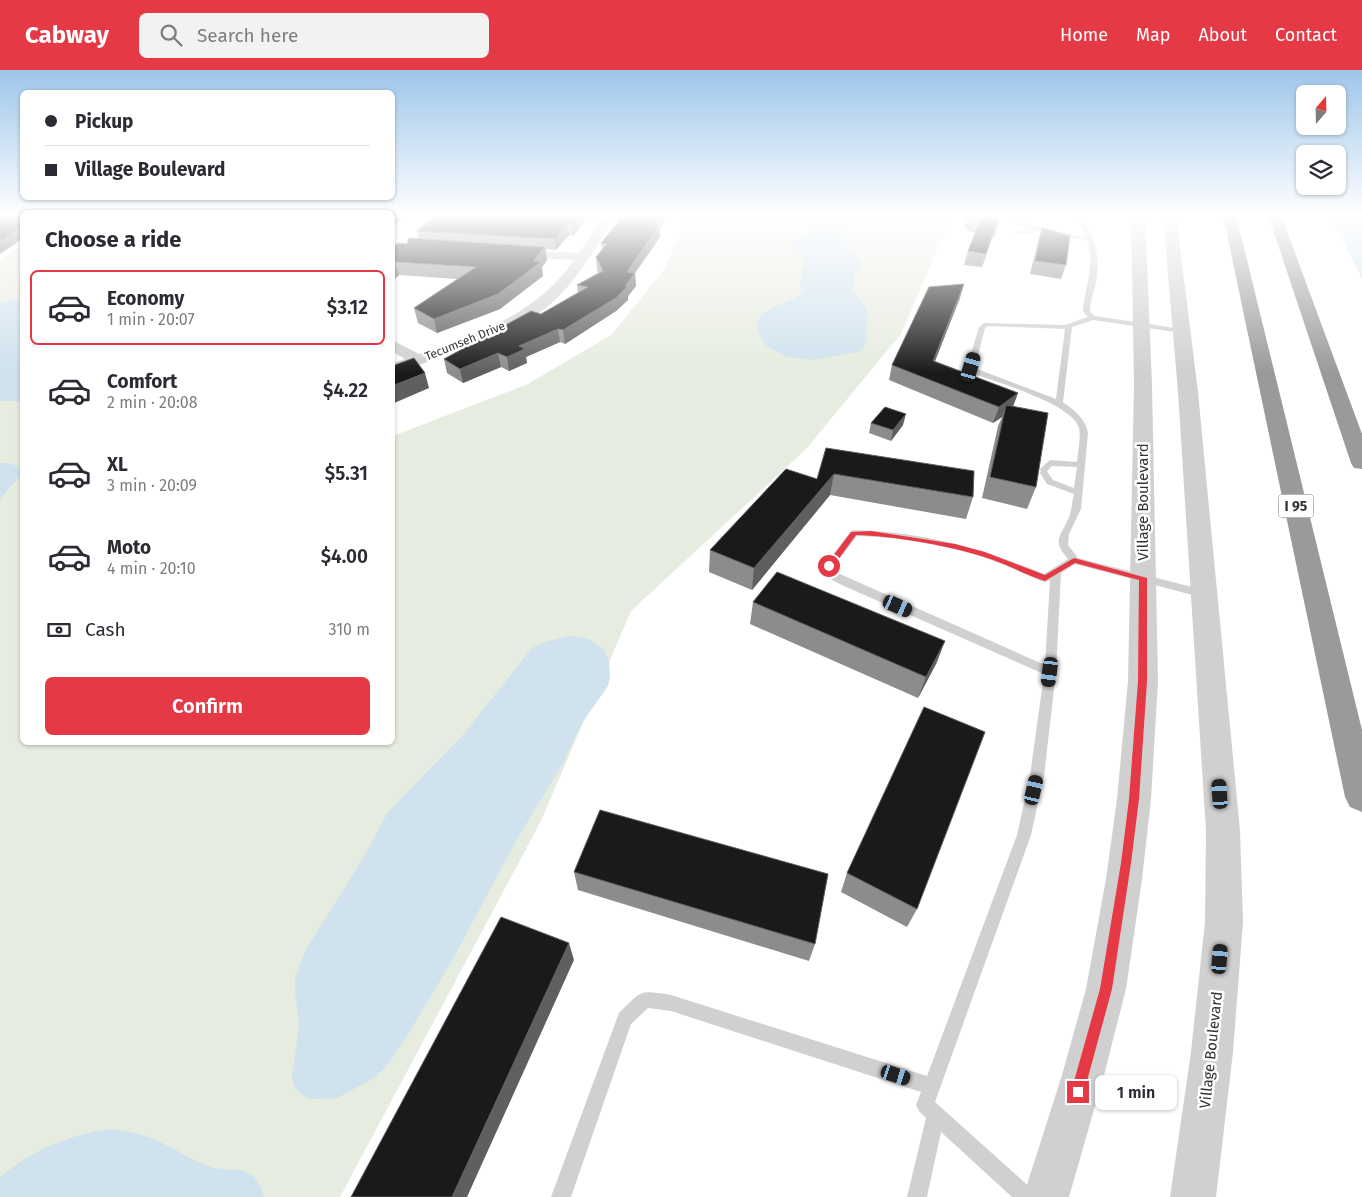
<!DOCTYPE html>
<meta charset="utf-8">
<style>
:root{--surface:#fff;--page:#f2f2f3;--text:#2b2b33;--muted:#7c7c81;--line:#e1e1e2;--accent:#e63946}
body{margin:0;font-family:"Fira Sans",sans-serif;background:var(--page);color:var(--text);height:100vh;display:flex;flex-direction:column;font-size:19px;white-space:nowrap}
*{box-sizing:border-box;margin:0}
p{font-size:16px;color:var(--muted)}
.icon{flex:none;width:28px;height:28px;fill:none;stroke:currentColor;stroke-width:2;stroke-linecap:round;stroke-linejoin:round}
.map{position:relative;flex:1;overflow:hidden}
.panel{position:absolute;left:20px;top:140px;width:375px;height:535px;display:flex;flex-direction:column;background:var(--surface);border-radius:8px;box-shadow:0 1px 4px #0004}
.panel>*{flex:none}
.banner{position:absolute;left:20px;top:20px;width:375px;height:110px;border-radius:8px;box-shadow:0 1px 4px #0004;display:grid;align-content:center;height:110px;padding:0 25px;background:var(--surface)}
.needle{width:32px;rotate:20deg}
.controls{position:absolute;left:1296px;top:15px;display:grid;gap:10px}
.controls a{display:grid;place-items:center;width:50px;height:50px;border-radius:8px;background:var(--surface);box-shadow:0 1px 4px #0004;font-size:25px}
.end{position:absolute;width:22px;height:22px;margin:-11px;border:6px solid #e63946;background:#fff;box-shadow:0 0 0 2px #fff}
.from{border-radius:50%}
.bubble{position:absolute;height:35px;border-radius:8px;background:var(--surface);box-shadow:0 1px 4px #0004;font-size:16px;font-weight:600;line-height:35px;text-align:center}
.car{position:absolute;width:15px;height:30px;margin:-15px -8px;border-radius:6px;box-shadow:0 0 4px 1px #0007;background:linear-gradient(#222 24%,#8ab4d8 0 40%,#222 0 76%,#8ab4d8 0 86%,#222 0)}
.banner b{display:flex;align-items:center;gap:18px;height:48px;font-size:19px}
.banner b+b{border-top:1px solid var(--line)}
.banner i{width:12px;height:12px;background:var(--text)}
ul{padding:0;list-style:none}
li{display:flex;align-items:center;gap:15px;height:75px;margin:0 10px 8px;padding:0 15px;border:2px solid transparent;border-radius:8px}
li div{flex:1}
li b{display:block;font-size:19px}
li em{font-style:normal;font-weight:600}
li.active{border-color:var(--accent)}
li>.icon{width:45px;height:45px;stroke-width:1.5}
h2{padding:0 25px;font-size:22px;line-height:60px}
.pay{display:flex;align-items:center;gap:12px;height:55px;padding:0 25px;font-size:19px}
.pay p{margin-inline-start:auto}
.button{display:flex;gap:10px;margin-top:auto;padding:10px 25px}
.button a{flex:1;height:58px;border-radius:8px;background:var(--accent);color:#fff;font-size:20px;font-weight:600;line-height:58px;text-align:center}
header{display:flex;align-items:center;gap:30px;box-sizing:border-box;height:70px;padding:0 25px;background:var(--accent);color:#fff}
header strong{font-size:24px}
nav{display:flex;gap:28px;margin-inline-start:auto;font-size:18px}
.search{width:350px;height:45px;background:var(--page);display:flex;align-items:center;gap:12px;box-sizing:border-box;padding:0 18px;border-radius:8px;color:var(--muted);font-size:19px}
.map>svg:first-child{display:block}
</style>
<header>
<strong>Cabway</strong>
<div class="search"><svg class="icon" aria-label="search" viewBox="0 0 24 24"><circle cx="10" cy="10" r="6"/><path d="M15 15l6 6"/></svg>Search here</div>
<nav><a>Home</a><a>Map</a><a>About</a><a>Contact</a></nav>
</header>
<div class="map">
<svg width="1362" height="1127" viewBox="0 0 1362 1127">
<rect width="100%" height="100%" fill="#fff"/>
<path fill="#e6ecdf" d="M689 145H952L901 264 806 379 631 541 541 751 340 1127H0V191L22 176V672H392L393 366 528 314 611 265 663 201Z"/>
<path fill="#cfe2ee" d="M808 145 837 147 847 159 841 174 859 189C861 198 858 199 854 206 852 210 854 214 852 218L866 238 868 245 866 273 862 280 858 282 814 290 787 287 766 276 758 262 756 253C769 230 790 238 802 221L800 214 804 188 791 174 815 158Z
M1330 145H1362V209Z
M22 228V331H0V234Z
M0 393C10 392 19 394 21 405L0 429Z
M570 566 589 569 604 580 609 592 610 607 608 616 582 653 563 693 516 771 449 896 407 966 385 998 374 1008 337 1028 311 1029 301 1024 294 1016 292 1006 299 957 295 921V908L305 881 362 790 388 742 462 666 532 578 548 571Z
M110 1059C128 1061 146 1065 162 1073 180 1081 194 1093 214 1098 226 1101 240 1097 251 1104 257 1109 262 1119 264 1127H0V1107C31 1081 71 1064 110 1059Z"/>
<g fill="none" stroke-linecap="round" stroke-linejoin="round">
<path fill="#d0d0d0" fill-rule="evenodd" d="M1011 145H1017L1018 150 1021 153 1087 167 1076 145H1081C1094 169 1101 184 1096 212 1094 222 1090 232 1090 242L1095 246 1182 259 1185 261 1182 263 1093 250 1072 257 1063 332C1074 340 1086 349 1088 363L1081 439 1069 464 1068 475 1078 488 1204 520 1209 524 1204 528 1075 494 1061 503 1056 602 1044 706 1031 765 935 1032 1033 1120 1036 1127H1012L941 1062 927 1127H907L926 1048 919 1041 916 1035 921 1022 671 941 648 938 631 954 571 1127H551L619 943C643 920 638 920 671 925L927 1006 1017 765 1030 706 1044 604 844 516 832 510 824 496 851 461 854 460C924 462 980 478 1044 504L1068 489C1051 469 1061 467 1069 447 1072 440 1072 431 1074 424L1047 414 1040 403 1041 401 1040 399 1050 390 1077 392C1078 382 1081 368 1079 358 1073 334 994 311 971 303L967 297 979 257 984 253 1065 255 1088 247 1084 243 1083 240C1085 216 1095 196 1088 171L1038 160 1033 164 1015 163 1017 160 1033 159C1023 157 1013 157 1011 145ZM988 256 1065 259 1056 329 977 299 975 297 985 258ZM1052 396 1077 397 1074 418 1053 410 1047 401ZM857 466C898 467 940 474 980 486 1001 493 1021 502 1041 511L1045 512 1050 510 1045 595 840 504 834 496Z"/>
<path fill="#d0d0d0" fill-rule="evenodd" d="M605 145H616C599 172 583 201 561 224 530 257 481 272 440 287 424 293 408 300 392 304V293L405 289 392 281V270L419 284C479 263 536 245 574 190L513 187 509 186 507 183 509 180 579 183Z"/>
<path fill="#d0d0d0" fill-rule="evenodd" d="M1131 145H1145L1152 314 1158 611 1151 729 1142 809 1126 919 1104 1005 1069 1127H1023L1062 1005 1086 919 1106 809 1117 729 1128 611 1134 314Z
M1163 145H1176L1198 322 1240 761 1243 852 1233 982 1216 1127H1170L1191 982 1205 852 1206 761 1178 322Z"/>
<path fill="#9a9a9a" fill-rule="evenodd" d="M1223 145H1236L1362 660V742L1350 737 1345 727Z
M1268 145H1281L1362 364V399L1354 398 1351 393Z"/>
</g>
<path fill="#8c8c8c" d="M589 145 573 166 569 165 556 180 546 179 547 190 542 197 543 206 500 239 437 263 418 253 414 238 457 209 399 205 392 211V178L407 174 419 169 417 161Z
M620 145H668L660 158V167L635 203 636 216 628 226V230L616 241 565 274 560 272 526 287 527 293 509 301 501 297 463 313 447 303 444 289 541 244 578 223 577 215 598 203 597 199 596 187 602 180 601 173 618 152 617 148Z
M963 145H997L998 156 994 169 992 168 982 197 964 195 968 181 975 163 966 160Z
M1042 158 1066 195 1061 209 1030 204 1038 171Z
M960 228 935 291 1018 323 1013 336 1036 417 1027 439 982 428 998 356 1002 347 993 353 889 310 892 295Z
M871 353 903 355 891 371 869 363Z
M826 378 973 427 966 449 830 425 752 520 709 502 710 480 817 409Z
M753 532 937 592 918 628 750 554Z
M574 802 815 874 809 891 578 820Z
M847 803 917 839 907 857 841 822Z"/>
<path fill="#5f5f5f" d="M392 145H409L392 156Z
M580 145H589L573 166 572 156Z
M660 145H668L660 158V167L635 203 636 216 628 226V230L616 241 565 274 563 260 627 202 654 154Z
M568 155 569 165 556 180 555 169Z
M996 155 992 168 982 197 986 184Z
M22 157V169L0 184V171Z
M545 177 547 190 542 197 543 206 500 239 437 263 434 249 533 191Z
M395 192 399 205 392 211V194Z
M964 214 960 228 929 306 933 291Z
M558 259 560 272 526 287 527 293 509 301 507 287 519 276Z
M498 283 501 297 463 313 460 299Z
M425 303 429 318 392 334V316Z
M1018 323 1012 339 1006 335 1002 347 993 353 999 337Z
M906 344 903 355 891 371 893 360Z
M834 404 830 425 752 520 754 498Z
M945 571 937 592 918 628 926 607Z
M569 873 574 890 467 1127H452Z"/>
<path fill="#1a1a1a" stroke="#5f5f5f" d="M0 145H22V157L0 171Z
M436 145H580L572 156 568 155 555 169 417 161Z
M620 145H660L654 154 659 155 627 202 635 203 625 216 627 217 616 228 563 260 558 259 519 276 525 279 507 287 498 283 460 299 444 289 531 241 541 244 588 217 577 215 603 201 596 187 607 174 601 173 621 149 617 148Z
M969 145 999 146 998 156 996 155 986 184 968 181 980 151 969 148Z
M1042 158 1070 166 1066 195 1035 191Z
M409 168 545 177 533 191 541 192 498 224 434 249 414 238 476 197 395 192 392 194V178L398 173 407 174Z
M964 214 933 291 1018 323 999 337 892 295 929 217Z
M414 288 425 303 392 316V296Z
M1006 335 1048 343 1036 417 990 407Z
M885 337 906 344 893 360 871 353Z
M826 378 974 401 973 427 834 404 754 498 710 480 786 399 817 409Z
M777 502 945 571 926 607 753 532Z
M924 637 985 662 917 839 847 803Z
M600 740 828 804 815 874 574 802Z
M501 847 569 873 452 1127H351Z"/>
<linearGradient id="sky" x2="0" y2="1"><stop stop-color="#9ec6ea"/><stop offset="0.48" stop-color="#fff"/><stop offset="1" stop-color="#fff" stop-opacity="0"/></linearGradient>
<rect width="1362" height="303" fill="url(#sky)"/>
<path fill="#e63946" d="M871 461 955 474 985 482 1045 505 1074 488 1147 508V611L1139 729 1131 793 1112 919 1084 1022 1082 1026 1078 1028 1073 1026 1071 1022 1100 919 1121 793 1129 729 1138 611 1139 510 1075 493 1045 511C1023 504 1003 492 981 486 946 475 892 466 856 465L832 498H827V494L851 462Z"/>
<g text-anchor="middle" stroke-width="5" stroke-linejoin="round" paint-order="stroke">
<g font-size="12" fill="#333" stroke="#fff">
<text transform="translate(465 271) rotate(-22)" y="4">Tecumseh Drive</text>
</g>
<rect fill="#fff" stroke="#707070" stroke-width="1" x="1278.5" y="424.5" width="35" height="23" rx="4"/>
<g font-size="14" font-weight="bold" fill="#333">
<text x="1296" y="441">I 95</text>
</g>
<g font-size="15" fill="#333" stroke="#fff">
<text transform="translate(1143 432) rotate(-90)" y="5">Village Boulevard</text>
<text transform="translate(1211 980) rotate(-84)" y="5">Village Boulevard</text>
</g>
</g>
</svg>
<div class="controls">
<a><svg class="needle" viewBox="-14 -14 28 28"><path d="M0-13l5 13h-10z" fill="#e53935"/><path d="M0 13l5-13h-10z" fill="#7c7c81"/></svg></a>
<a><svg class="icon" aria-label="layers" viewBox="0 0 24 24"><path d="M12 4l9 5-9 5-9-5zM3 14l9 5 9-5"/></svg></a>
</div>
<i class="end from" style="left:829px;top:496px"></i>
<i class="end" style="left:1078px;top:1022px"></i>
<div class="bubble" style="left:1095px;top:1005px;width:82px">1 min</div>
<i class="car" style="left:971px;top:297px;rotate:16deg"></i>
<i class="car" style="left:898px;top:536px;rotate:114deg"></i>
<i class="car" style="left:1050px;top:602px;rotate:187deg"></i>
<i class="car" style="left:1034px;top:720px;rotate:13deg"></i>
<i class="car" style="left:1220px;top:724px;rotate:356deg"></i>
<i class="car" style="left:1220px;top:889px;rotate:5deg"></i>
<i class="car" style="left:896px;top:1005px;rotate:108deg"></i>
<div class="banner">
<b><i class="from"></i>Pickup</b>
<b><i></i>Village Boulevard</b>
</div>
<section class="panel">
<h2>Choose a ride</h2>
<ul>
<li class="active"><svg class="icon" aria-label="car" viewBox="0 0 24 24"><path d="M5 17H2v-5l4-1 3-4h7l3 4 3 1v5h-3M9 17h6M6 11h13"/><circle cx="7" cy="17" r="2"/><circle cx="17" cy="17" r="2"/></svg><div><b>Economy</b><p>1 min · 20:07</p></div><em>$3.12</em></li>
<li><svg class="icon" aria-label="car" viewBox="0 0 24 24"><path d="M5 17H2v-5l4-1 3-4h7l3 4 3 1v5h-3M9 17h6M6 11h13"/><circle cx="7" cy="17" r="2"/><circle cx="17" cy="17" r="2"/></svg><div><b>Comfort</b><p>2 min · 20:08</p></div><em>$4.22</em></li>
<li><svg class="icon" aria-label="car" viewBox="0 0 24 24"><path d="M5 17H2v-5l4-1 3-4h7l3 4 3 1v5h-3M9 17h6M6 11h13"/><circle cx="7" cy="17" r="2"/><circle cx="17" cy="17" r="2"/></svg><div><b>XL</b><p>3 min · 20:09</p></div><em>$5.31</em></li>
<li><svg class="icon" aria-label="car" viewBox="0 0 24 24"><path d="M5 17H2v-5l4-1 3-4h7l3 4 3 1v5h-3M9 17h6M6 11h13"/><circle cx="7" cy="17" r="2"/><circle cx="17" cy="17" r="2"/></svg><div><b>Moto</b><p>4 min · 20:10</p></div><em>$4.00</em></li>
</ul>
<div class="pay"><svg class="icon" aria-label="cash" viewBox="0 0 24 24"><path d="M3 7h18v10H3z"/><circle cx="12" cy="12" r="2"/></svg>Cash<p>310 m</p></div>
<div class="button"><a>Confirm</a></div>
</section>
</div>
